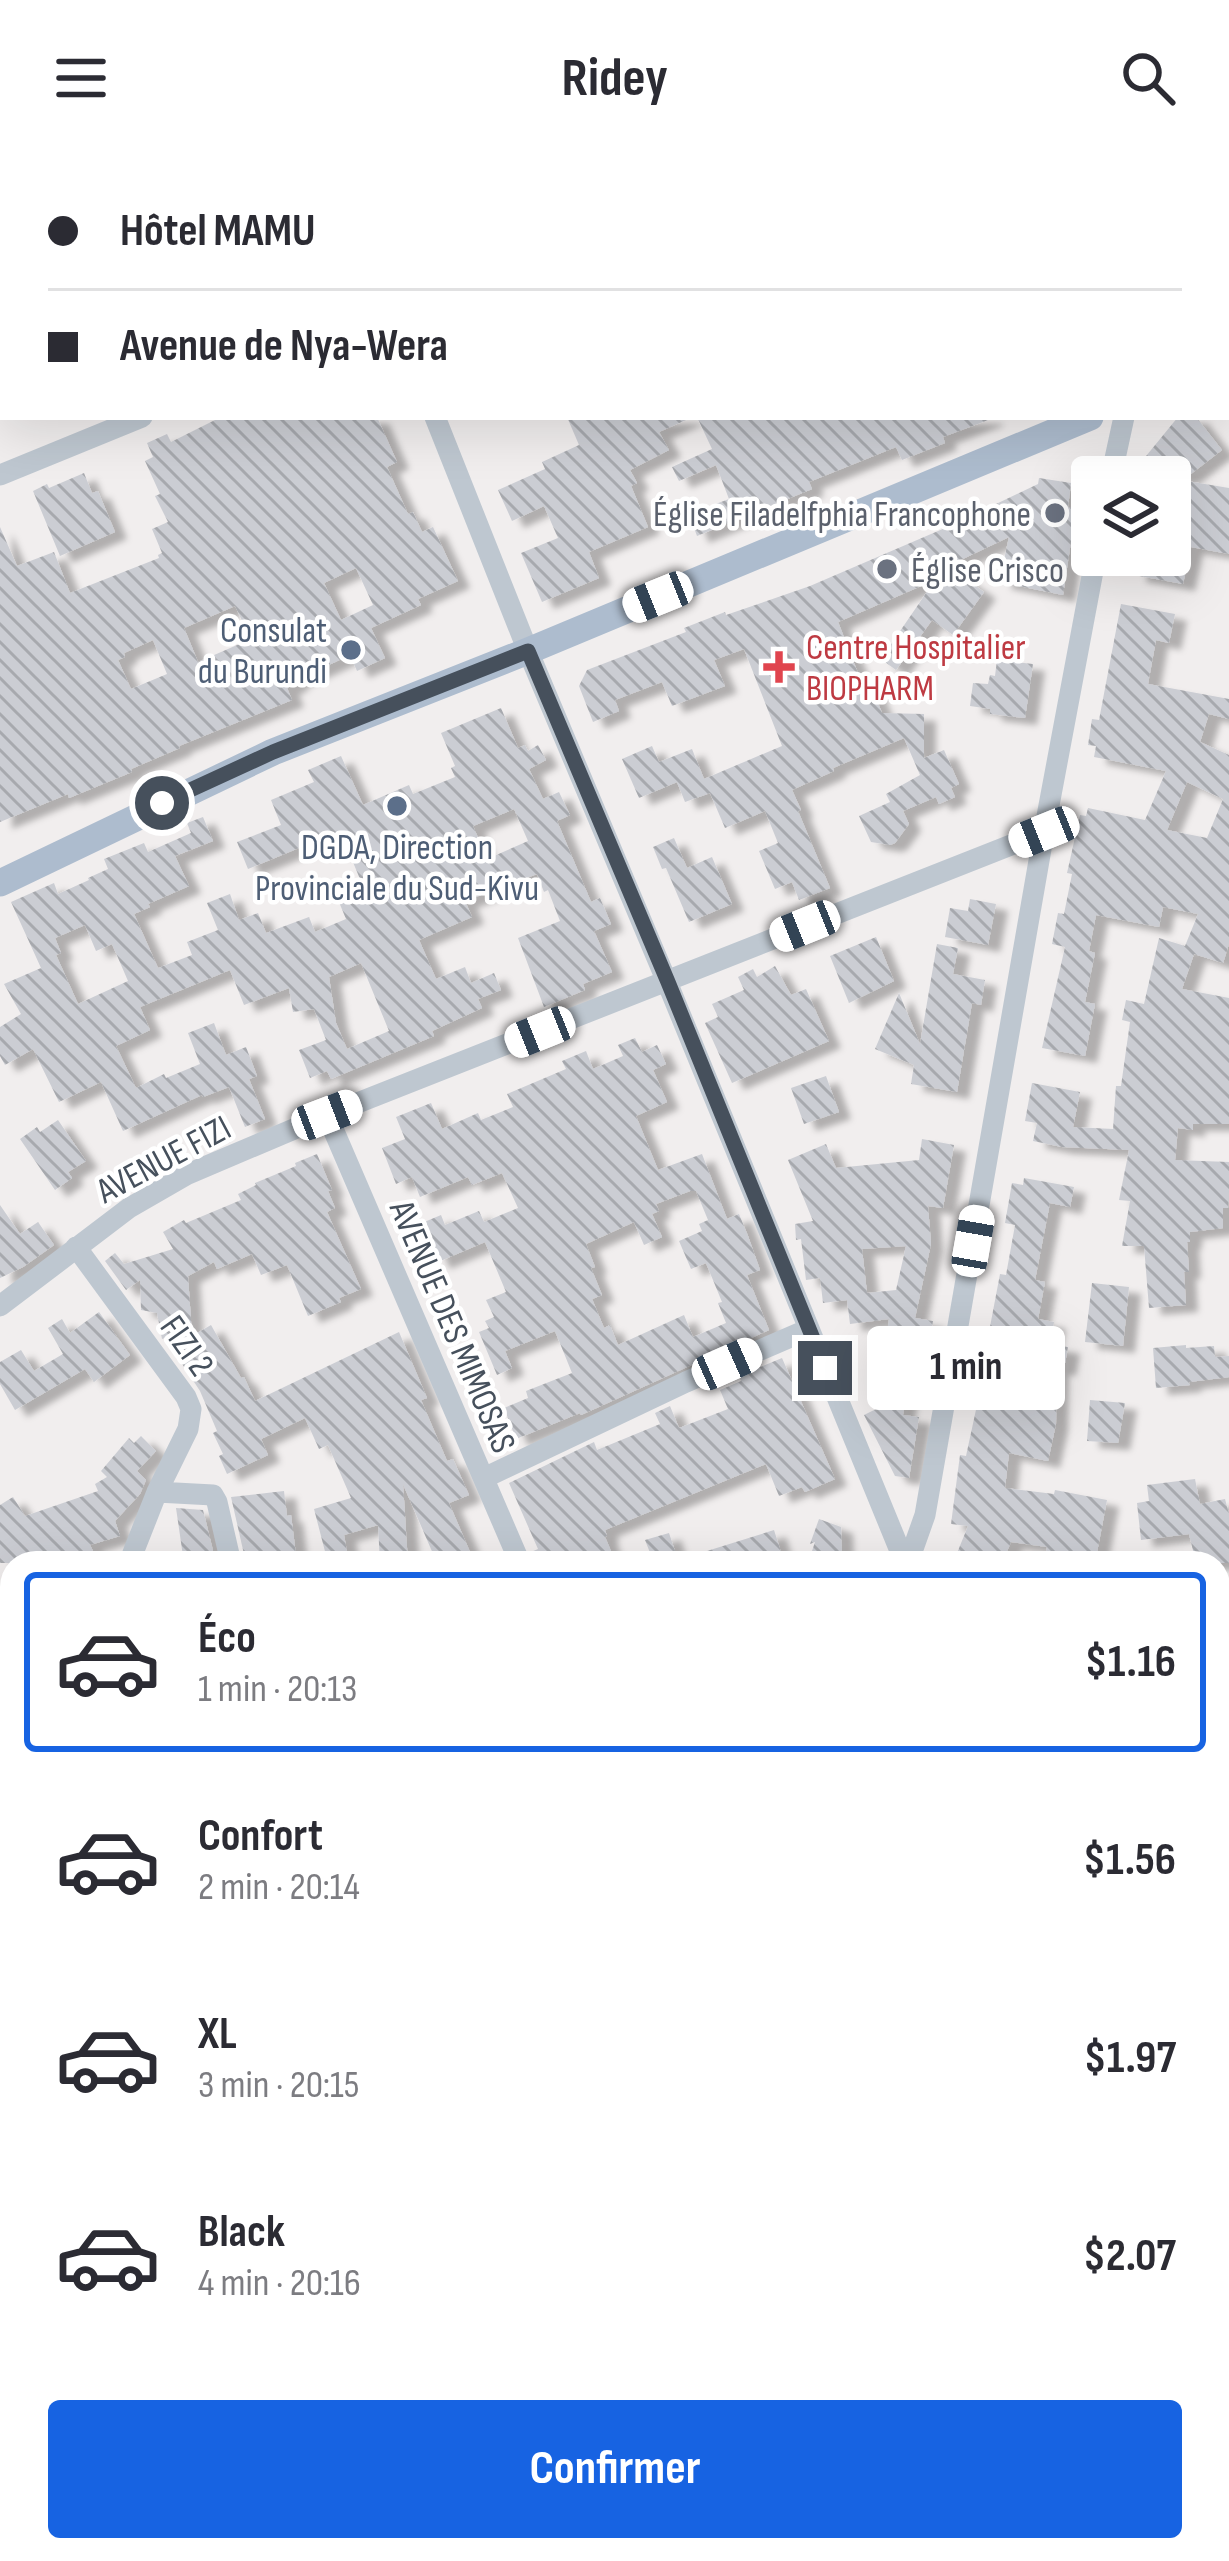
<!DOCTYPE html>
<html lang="fr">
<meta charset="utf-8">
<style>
:root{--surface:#fff;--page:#f2f2f3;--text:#2b2b33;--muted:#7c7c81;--line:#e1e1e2;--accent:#1763e2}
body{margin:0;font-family:"Sofia Sans Condensed",sans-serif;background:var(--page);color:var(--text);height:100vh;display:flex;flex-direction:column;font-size:45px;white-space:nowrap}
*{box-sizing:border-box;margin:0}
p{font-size:39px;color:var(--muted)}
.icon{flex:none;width:66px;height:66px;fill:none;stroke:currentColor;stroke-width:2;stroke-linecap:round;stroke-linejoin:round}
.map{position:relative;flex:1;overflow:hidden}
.details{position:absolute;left:0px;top:1395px;width:1230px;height:1011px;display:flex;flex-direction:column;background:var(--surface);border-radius:36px 36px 0 0;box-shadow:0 12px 48px #0002}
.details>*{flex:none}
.top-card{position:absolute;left:0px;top:0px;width:1230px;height:264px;box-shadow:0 12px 48px #0002;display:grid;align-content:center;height:264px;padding:0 48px;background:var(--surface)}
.buttons{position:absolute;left:1071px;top:300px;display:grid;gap:24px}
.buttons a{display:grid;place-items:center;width:120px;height:120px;border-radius:12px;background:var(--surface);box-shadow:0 12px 48px #0002;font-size:60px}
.end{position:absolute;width:54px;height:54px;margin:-27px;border:15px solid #46505c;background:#fff;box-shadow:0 0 0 6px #fff}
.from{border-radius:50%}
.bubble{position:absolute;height:84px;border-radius:12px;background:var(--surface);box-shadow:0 12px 48px #0002;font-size:39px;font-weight:700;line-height:84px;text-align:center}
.car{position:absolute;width:36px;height:72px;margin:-36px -18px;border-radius:15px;box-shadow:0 0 9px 3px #0007;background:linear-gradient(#fff 24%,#345 0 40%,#fff 0 76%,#345 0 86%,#fff 0)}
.top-card b{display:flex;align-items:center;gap:42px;height:114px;font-size:45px}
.top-card b+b{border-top:3px solid var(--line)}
.top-card i{width:30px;height:30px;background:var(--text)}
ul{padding:21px 0 0;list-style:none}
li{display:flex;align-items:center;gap:36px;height:180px;margin:0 24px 18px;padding:0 24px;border:6px solid transparent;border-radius:12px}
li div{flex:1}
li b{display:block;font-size:45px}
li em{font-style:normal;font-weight:700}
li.current{border-color:var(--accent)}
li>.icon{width:108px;height:108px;stroke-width:1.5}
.button{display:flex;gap:24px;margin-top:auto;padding:24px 48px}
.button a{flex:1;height:138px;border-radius:12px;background:var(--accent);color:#fff;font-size:48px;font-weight:700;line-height:138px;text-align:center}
header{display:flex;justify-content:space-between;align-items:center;height:156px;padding:0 48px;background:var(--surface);font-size:54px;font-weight:700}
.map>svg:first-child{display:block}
</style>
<header><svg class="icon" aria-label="menu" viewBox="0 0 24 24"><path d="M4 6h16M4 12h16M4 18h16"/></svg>Ridey<svg class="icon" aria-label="search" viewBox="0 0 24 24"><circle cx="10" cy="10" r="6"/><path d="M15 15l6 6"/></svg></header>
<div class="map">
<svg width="1229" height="2405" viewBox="0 0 1229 2405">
<defs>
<pattern id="forest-firs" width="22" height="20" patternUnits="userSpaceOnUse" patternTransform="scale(3)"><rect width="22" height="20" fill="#bbefd3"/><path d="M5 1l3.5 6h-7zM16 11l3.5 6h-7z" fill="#9ac4ae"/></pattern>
<pattern id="building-back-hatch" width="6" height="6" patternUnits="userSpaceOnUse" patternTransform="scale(3)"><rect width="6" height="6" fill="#cbcdd3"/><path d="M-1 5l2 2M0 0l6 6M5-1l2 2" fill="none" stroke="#a7a9ae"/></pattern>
<filter id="shadow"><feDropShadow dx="12" dy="7" stdDeviation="3" flood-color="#0004"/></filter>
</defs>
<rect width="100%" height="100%" fill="#f1eeee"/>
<path fill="url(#forest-firs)" d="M12 2065V2394H346L361 2405H0V2077Z"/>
<path fill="url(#building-back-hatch)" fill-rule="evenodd" filter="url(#shadow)" d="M221 261H377L397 306 387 311 408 358 413 356 422 376 433 371 458 425 418 443 421 449 371 472 385 502 357 515 350 499 295 525 297 527 287 532 292 544 179 590 180 592 131 613 132 616 69 642 68 638 0 666V371L17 410 54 396 70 437 159 402 158 399 162 397 152 373 168 366 155 340 160 338 145 305 153 301 147 287 167 278 171 286ZM356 412 373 449 341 464 324 427ZM235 450 251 483 198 506 184 472ZM153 484 167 518 131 533 118 504 125 501 124 497Z
M567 261H693L659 276 669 294 630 314 637 327 631 330 648 371 589 396 599 422 542 446 521 397 558 382 544 350 512 365 498 334 545 313 542 306 579 289Z
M697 261H991V263L943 281 945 287 902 304 896 291 809 326 812 333 697 380 689 358 729 343 716 309 679 325 672 311 712 293Z
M1178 261H1196L1222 294 1187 321H1139L1142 305Z
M84 317 92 337 98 335 115 376 60 400 33 335 47 328 49 332Z
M1039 322 1071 327 1068 351 1076 352 1063 439 999 426 1009 381 948 410 984 436 953 479 932 464 896 514 881 503 935 424 838 466 863 530 868 522 882 557 924 558V602L944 594 959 628 951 632 955 641 939 648 936 641 903 655 909 668 895 687 890 689 871 686 859 660 890 646 886 638 920 619 904 582 833 612 834 615 792 634 801 654 798 655 830 732 799 744 792 726 775 733 759 695 778 687 765 655 725 672 710 637 685 646 677 626 639 642 622 603 652 590 659 606 692 593 704 623 782 590 744 493 714 504 725 530 672 550 662 526 615 544 619 555 593 566 579 530 587 514 686 476 684 472 725 456 726 459 810 430 952 369 1038 328Z
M1175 323 1229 332V398L1191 391 1183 428 1134 419 1137 399H1170V349Z
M1121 448 1175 458 1169 487 1156 484 1148 528 1229 543V563L1209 558 1200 586 1229 599V788L1223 807 1194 798 1182 833 1229 842V968H1193V974L1178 972 1175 1004 1229 1006V1035L1228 1052H1223V1072L1190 1076V1086H1187L1189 1116H1184L1186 1149 1149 1152 1144 1090H1122L1130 1045 1119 1044 1129 994 1062 991 1033 985 1037 967 1025 965 1032 927 1080 936 1073 971 1113 973 1116 930H1121L1130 866 1122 864 1126 844 1144 848 1159 782 1185 790 1198 758 1163 751 1159 771 1096 759 1089 795 1095 797 1085 846 1095 848 1085 900 1042 892 1065 791 1052 788 1058 757 1064 758 1072 718 1067 717 1080 659 1086 660 1088 652 1145 664 1166 615 1094 601 1096 590 1088 589 1092 563 1099 564ZM1187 626 1223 643 1207 682 1167 674Z
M997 504 1033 508 1025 562 990 558V553L970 550 973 527 988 528 990 519 995 520Z
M501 552 518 592 525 589 528 595 538 589 546 604 529 613 543 643 559 636 570 659 557 665 591 746 600 742 611 768 594 775 612 816 583 828 585 834 544 851 518 782 560 765 548 734 544 736 537 718 465 745 472 761 419 784 436 823 465 811 471 827 494 817 501 834 478 843 482 852 432 875 434 880 331 923 327 915 310 922 299 894 326 884 314 853 293 856 289 832 244 849 230 814 140 851 150 874 116 890 136 932 164 918 166 922 200 908 188 877 214 867 226 899 246 891 257 920 249 923 265 963 245 971 229 931 203 941 202 939 123 975 101 926 59 946 33 893 5 909 0 900V871L21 858 4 828 41 812 11 746 54 727 58 738 89 724 88 722 108 713 104 703 144 687 148 696 191 677 187 667 203 661 213 685 175 700 189 730 148 748 150 751 134 758 158 812 192 799 187 786 218 774 207 747 230 738 239 764 258 757 266 777 309 761 315 776 346 763 334 734 360 723 340 675 248 713 237 686 281 669 271 644 314 626 308 614 341 600 363 649 409 629 413 638 455 621 451 612 455 610 441 577ZM514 653 528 685 487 703 473 670ZM85 769 96 795 112 788 128 825 78 848 56 799 61 797 55 782ZM361 807 389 875 347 893 336 867 329 821Z
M674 682 687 712 712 701 732 748 689 766 666 712 662 713 653 691Z
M970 743 996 748 988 789 945 781 950 752 968 755Z
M876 781 894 825 849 847 830 800Z
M937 788 958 792 953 818 985 824 981 849 972 847 957 936 911 928 914 909 875 893 899 837 920 888Z
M775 810 791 839 806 833 829 885 732 927 705 867 718 861 712 848 744 834 738 821 753 813 757 821Z
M635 882 642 896 657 889 666 908 653 914 667 946 636 960 658 1014 702 998 727 1063 739 1058 748 1080 760 1114 747 1119 769 1174 581 1259 580 1257 516 1283 504 1252 528 1242 526 1235 572 1217 555 1175 505 1195 512 1212 497 1219 479 1176 489 1172 485 1165 494 1161 486 1144 506 1136 485 1086 438 1106 422 1067 441 1059 445 1069 479 1055 484 1066 518 1052 502 1017 472 1029 468 1021 420 1041 412 1021 396 1028 382 992 405 983 396 961 431 947 442 973 478 957 481 964 513 951 507 938 566 913 562 905 586 895 593 913 623 900 618 889ZM690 1035H696L708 1064 699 1068 702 1075 679 1085 691 1113 706 1107 722 1146 718 1147 726 1167 693 1181 684 1159 618 1189 610 1169 604 1172 592 1143 602 1139 591 1112 595 1111 586 1088 634 1066 644 1089 662 1081 652 1058 659 1055 656 1048Z
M826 920 839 956 804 968 791 932Z
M58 964 86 1005 68 1016 72 1022 55 1034 20 983 37 971 40 976Z
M922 983 954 989 943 1052 928 1050 931 1088 915 1162 933 1165 927 1202 912 1200 903 1259 919 1261 909 1322 895 1320 864 1259 882 1250 868 1200 884 1196 889 1163 850 1168 847 1144 823 1147 820 1122 806 1124 801 1083 796 1084 795 1068 813 1065 788 1004 826 988 836 1012 919 1004ZM906 1090 896 1134 867 1137 862 1093Z
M317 998 332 1034 328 1035 335 1052 327 1056 361 1133 339 1142 341 1146 308 1160 287 1109 261 1119 252 1098 217 1113 214 1106 188 1120 192 1180 211 1169 241 1222 244 1221 255 1245 399 1176 427 1242 421 1244 447 1305 453 1303 469 1339 449 1347 473 1403 462 1407H437L403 1328 408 1407H380L378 1369 344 1379 349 1407H328L314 1353 351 1342 328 1289 319 1293 305 1262 261 1283 268 1299 227 1318 219 1300 223 1298 213 1277 217 1275 200 1235 165 1182 162 1183 157 1157 141 1154 140 1124 126 1134 105 1105 115 1097 124 1108 173 1093 163 1076 184 1064 186 1067 241 1044 238 1038 256 1029 255 1027 296 1010 295 1007Z
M1024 1022 1074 1031 1070 1051 1050 1047 1035 1124 1045 1126 1038 1163 1054 1166 1050 1188 1068 1191 1064 1213 1057 1212 1056 1268 1048 1305 1009 1297 1005 1332 1054 1338 1055 1334 1107 1344 1095 1407H1044L1047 1391 1011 1386 1002 1407H953L968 1370 951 1368 960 1299 966 1300 988 1198 978 1196 982 1174 989 1176 1000 1118 1006 1119 1015 1069 1005 1067 1012 1027 1023 1029Z
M0 1049 20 1078 38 1066 54 1089 23 1111 0 1122Z
M1092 1127 1129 1131 1123 1190 1085 1186Z
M99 1156 130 1199 94 1226 85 1213 15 1254 0 1228V1206L21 1194 34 1215 63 1198 48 1172 62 1163 70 1177Z
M1186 1189V1192L1214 1190 1215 1201 1229 1200V1221L1189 1226 1190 1229 1156 1232 1153 1192Z
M782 1202 835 1323 805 1336 802 1331 779 1340 766 1308 605 1374 607 1380 605 1381 616 1407H535L531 1396 538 1393 509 1327 594 1286 597 1294 660 1268 655 1257 670 1250 679 1272 728 1253 720 1234 741 1225 739 1220Z
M1090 1244 1125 1247 1118 1287 1087 1285Z
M141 1280 156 1295 137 1315 146 1324 140 1338 115 1365 120 1380 90 1389 99 1407H0V1349L13 1341 25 1360 98 1335 95 1328 107 1321 101 1315 129 1282 134 1287Z
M1195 1323 1200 1348 1225 1343 1229 1358V1407H1196L1189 1378 1141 1384 1137 1347 1149 1345 1147 1329Z
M284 1335 287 1360 291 1359 297 1407H246L231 1341Z
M176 1352 203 1354 216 1407H184Z
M819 1363 841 1371 842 1397 839 1407H808L815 1386 810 1388Z
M774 1374 781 1396 770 1399 772 1407H654L645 1384 669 1377 678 1404Z"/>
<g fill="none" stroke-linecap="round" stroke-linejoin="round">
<path stroke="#bec7d0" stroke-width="21" d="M24 3 26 0
M770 3 778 0
M0 34 3 30
M435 261 528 495 667 826 905 1407
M0 319 142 261
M1111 321 1124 261
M327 959 520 1407
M76 1091 186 1241 191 1253 188 1273 157 1336 129 1407
M0 1150 129 1052 188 1018 327 959 1044 676
M484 1322 686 1226 809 1173
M157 1336 213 1339 217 1346 231 1407
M908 1407 925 1359 1044 676 1096 399
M0 1776 12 1758
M1218 1827 1229 1821
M0 2043 12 2028
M1218 2164 1229 2160
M1218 2341 1229 2361
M346 2394 358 2405
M155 2405 163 2394
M479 2405 490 2394
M596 2405 625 2394
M949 2405 980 2394
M1167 2405 1178 2394"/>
<path stroke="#adbcce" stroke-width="27" d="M1227 193 1229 191
M0 727 273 596 528 495 1090 261"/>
</g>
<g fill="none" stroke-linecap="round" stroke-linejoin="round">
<path stroke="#46505c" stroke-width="15" d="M162 647 273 596 528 495 668 826 825 1212"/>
</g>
<g fill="#6b7280" stroke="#fff" stroke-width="4.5">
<circle cx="1055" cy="357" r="12"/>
<circle cx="887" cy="413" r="12"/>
</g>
<g fill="#5c6f8a" stroke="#fff" stroke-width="4.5">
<circle cx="351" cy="494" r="12"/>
<circle cx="397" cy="650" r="12"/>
</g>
<path fill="#e0444e" stroke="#fff" stroke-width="4.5" d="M773 493h12v12h12v12h-12v12h-12v-12h-12v-12h12z"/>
<g text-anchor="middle" stroke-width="9" stroke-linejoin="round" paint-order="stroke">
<g font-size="36" fill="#5b616d" stroke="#fff" text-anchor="end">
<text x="1031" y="370">Église Filadelfphia Francophone</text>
<text x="911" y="426" text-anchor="start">Église Crisco</text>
</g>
<g font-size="36" fill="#4e5e75" stroke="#fff" text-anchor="end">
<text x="327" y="486">Consulat<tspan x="327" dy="41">du Burundi</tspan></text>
<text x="397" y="703" text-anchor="middle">DGDA, Direction<tspan x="397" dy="41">Provinciale du Sud-Kivu</tspan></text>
</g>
<g font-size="36" fill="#be3a42" stroke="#fff" text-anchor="start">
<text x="806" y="503">Centre Hospitalier<tspan x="806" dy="41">BIOPHARM</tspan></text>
</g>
<g font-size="36" fill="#46505c" stroke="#fff">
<text transform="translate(163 1002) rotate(-28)" y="13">AVENUE FIZI</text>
<text transform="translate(454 1170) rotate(67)" y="13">AVENUE DES MIMOSAS</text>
<text transform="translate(188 1189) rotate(55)" y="13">FIZI 2</text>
</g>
</g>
</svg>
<div class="buttons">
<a><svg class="icon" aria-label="layers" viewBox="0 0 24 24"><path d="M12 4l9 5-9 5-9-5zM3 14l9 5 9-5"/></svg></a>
</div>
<i class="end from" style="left:162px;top:647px"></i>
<i class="end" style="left:825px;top:1212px"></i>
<div class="bubble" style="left:867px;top:1170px;width:198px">1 min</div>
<i class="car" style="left:658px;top:441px;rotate:248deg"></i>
<i class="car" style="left:1044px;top:676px;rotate:248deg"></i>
<i class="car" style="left:805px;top:770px;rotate:248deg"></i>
<i class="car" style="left:540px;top:876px;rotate:248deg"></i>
<i class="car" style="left:327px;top:959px;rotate:69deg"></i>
<i class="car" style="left:973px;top:1085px;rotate:10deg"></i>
<i class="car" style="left:727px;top:1208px;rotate:66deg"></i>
<div class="top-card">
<b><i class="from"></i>Hôtel MAMU</b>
<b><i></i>Avenue de Nya-Wera</b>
</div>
<section class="details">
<ul>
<li class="current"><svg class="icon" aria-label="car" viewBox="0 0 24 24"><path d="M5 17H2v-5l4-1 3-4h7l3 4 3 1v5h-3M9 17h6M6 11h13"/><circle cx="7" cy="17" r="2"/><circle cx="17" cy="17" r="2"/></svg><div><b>Éco</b><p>1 min · 20:13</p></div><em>$1.16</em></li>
<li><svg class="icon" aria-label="car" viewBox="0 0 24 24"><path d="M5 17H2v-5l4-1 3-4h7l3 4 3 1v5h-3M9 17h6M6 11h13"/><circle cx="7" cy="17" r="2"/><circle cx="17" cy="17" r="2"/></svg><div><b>Confort</b><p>2 min · 20:14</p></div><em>$1.56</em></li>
<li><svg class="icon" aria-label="car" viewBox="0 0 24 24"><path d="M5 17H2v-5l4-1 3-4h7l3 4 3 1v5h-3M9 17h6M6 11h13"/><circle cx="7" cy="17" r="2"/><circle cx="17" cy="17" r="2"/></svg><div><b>XL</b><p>3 min · 20:15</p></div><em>$1.97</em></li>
<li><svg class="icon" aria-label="car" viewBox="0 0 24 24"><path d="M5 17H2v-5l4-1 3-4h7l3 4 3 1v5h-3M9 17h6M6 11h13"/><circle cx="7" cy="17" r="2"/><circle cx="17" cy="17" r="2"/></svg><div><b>Black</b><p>4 min · 20:16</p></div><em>$2.07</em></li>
</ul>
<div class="button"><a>Confirmer</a></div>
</section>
</div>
